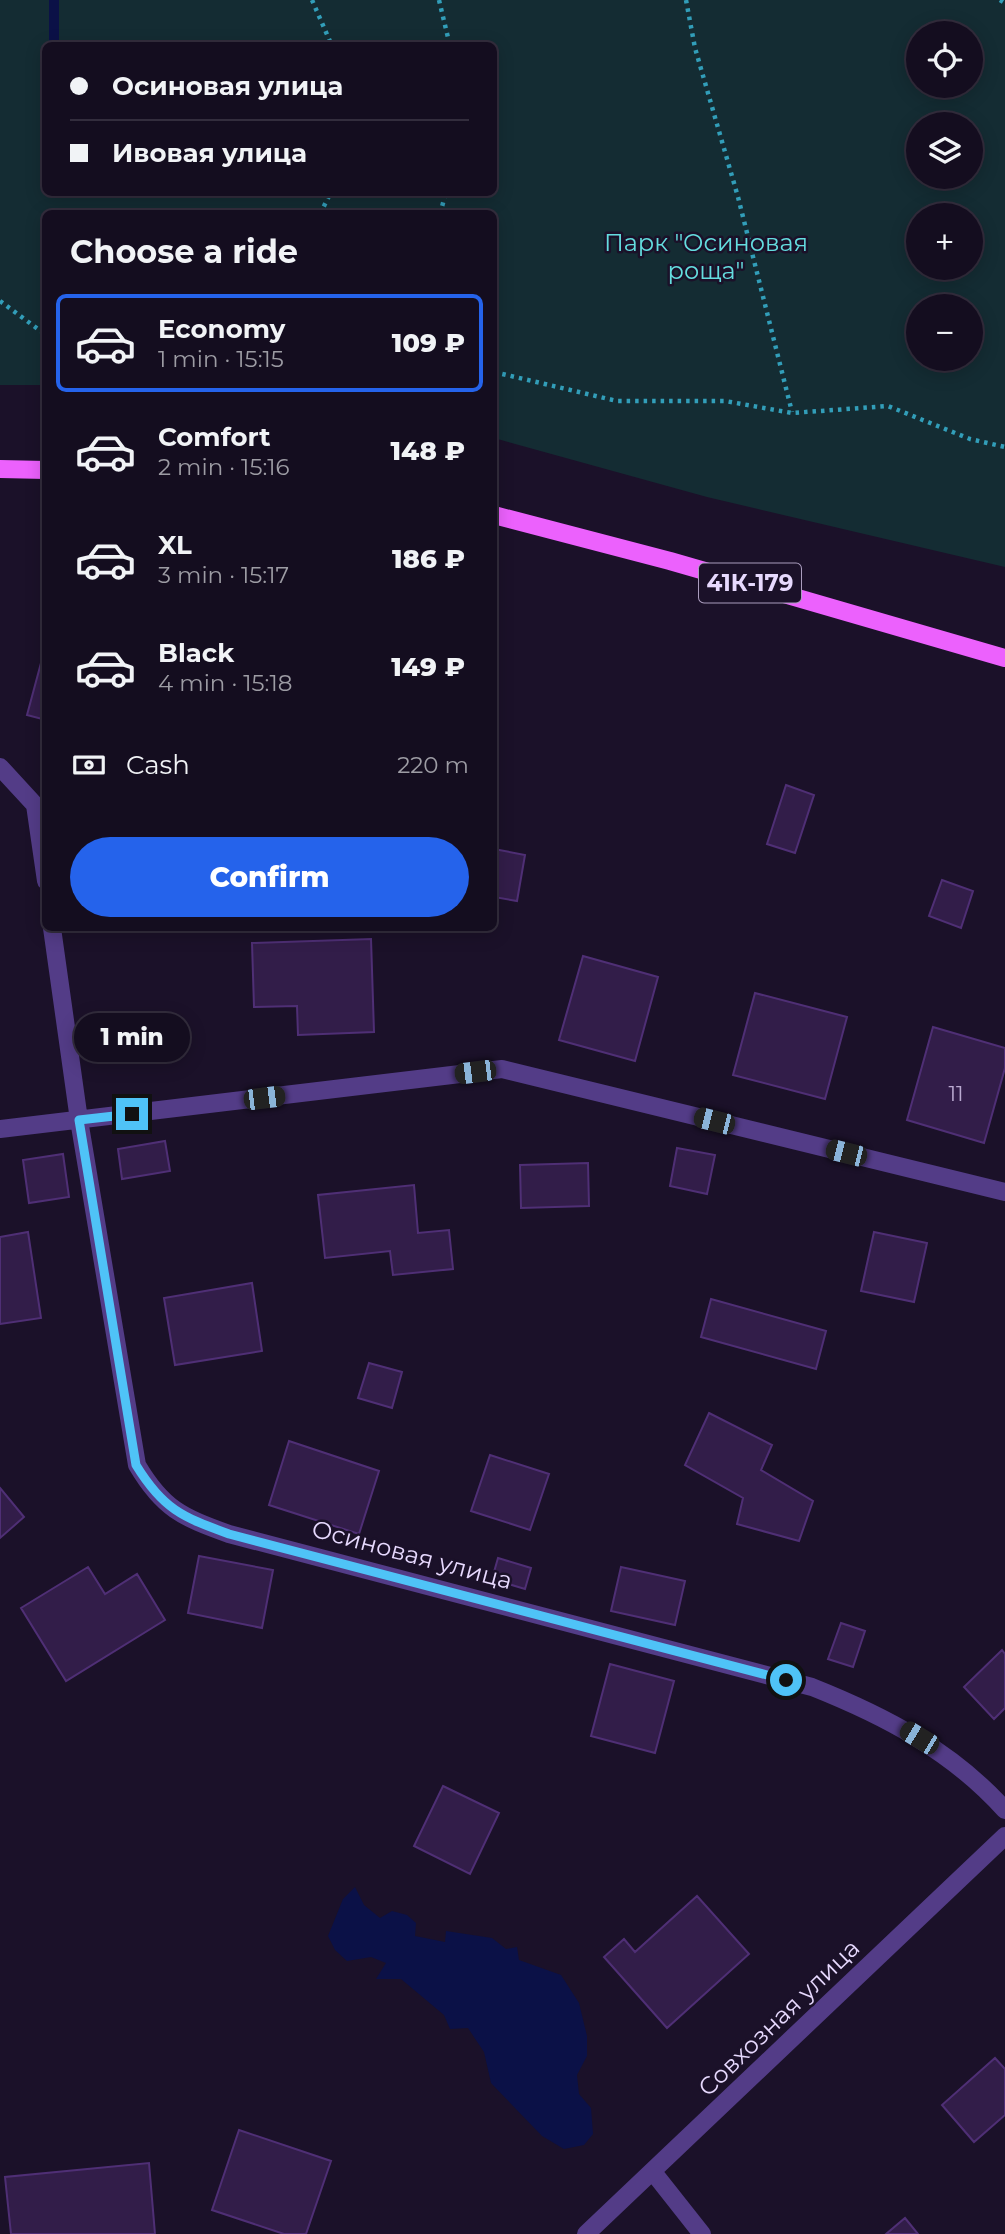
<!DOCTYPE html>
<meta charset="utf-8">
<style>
:root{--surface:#140d1f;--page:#211b2c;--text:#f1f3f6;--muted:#9d9ca4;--line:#332d3d;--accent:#2563eb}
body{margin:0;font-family:Montserrat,sans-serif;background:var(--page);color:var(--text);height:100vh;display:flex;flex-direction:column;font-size:26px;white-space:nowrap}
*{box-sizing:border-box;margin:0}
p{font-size:23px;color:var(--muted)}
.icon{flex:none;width:38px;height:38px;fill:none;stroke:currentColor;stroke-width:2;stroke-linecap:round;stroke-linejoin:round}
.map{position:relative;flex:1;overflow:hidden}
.drawer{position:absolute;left:42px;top:210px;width:455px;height:721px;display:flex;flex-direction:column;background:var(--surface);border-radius:10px;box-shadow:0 4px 18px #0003,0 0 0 2px var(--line)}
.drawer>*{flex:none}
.guide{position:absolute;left:42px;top:42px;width:455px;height:154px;border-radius:10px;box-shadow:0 4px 18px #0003,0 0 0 2px var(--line);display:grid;align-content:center;height:154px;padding:0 28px;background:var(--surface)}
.buttons{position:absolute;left:906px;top:21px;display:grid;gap:14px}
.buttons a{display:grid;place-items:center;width:77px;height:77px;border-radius:50%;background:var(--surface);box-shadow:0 4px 18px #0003,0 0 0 2px var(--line);font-size:35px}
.end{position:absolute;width:32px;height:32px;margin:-16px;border:9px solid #4fc3f7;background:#111;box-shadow:0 0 0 4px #111}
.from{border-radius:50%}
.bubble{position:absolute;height:49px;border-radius:24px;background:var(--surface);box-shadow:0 4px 18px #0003,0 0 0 2px var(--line);font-size:23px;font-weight:800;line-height:49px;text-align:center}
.car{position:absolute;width:21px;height:42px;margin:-21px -10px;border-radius:9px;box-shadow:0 0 5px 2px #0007;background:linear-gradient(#222 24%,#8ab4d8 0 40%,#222 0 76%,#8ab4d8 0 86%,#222 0)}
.guide b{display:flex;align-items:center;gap:24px;height:66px;font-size:26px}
.guide b+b{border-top:2px solid var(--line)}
.guide i{width:18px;height:18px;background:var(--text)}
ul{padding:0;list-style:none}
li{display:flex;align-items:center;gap:21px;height:98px;margin:0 14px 10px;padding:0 14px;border:4px solid transparent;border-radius:10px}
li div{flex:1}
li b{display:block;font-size:26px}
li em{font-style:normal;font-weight:800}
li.current{border-color:var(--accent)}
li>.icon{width:63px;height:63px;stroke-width:1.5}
h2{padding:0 28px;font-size:32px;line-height:84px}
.pay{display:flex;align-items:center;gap:18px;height:77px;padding:0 28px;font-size:26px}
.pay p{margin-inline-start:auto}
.button{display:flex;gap:14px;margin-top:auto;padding:14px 28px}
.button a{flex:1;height:80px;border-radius:42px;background:var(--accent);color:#fff;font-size:28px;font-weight:800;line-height:80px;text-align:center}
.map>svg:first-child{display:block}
</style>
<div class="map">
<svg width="1005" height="2234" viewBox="0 0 1005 2234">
<rect width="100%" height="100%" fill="#1b1129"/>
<path fill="#142c33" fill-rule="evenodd" d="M0 0H1005V567L707 497 494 438V214H46L45 385H0ZM919 33H971V86H919ZM46 46H494V192H46ZM919 124H971V177H919ZM919 215H971V268H919ZM919 306H971V359H919Z"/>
<path fill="#0b1147" d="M355 1887 364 1905 380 1918 392 1911 407 1915 416 1923 415 1936 445 1942 446 1931 492 1938 506 1949 517 1947 519 1960 561 1975 579 2003 587 2036V2056L577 2075 579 2094 591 2108 593 2134 584 2145 564 2149 542 2136 491 2083 484 2052 468 2028 450 2029 444 2015 401 1979H376L386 1963 371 1957 347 1961 335 1950 328 1936 343 1899Z"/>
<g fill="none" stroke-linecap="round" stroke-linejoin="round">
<path stroke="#0b1147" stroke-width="10" d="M54 0V46"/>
</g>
<path fill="#321d49" stroke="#4f2f75" stroke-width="2" d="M41 663 46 664V720L27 715Z
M786 785 814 795 795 853 767 844Z
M494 849 525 855 517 901 494 897Z
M942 880 973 891 961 928 929 916Z
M371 939 374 1032 298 1035 297 1006 254 1007 252 943Z
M583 956 658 977 635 1061 559 1040Z
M755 993 847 1017 825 1099 733 1075Z
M933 1027 1005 1048V1068L984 1143 907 1120Z
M165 1141 170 1171 122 1179 118 1149Z
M677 1148 715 1155 707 1194 670 1186Z
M63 1154 69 1197 29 1203 23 1160Z
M588 1163 589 1206 521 1208 520 1165Z
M414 1185 418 1233 449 1230 453 1269 393 1275 390 1251 325 1258 318 1195Z
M28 1232 41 1318 0 1324V1237Z
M874 1232 927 1243 914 1302 861 1291Z
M252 1283 262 1351 175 1365 164 1298Z
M711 1299 826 1331 816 1369 701 1337Z
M369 1363 402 1372 392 1408 358 1398Z
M709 1413 772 1445 761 1470 813 1501 799 1541 737 1524 743 1498 685 1465Z
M289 1441 379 1471 359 1534 269 1505Z
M490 1455 549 1474 530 1530 471 1511Z
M0 1488 24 1517 0 1538Z
M199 1556 273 1570 262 1628 188 1613Z
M498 1558 531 1568 525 1589 492 1579Z
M88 1567 105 1594 137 1574 165 1620 66 1681 21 1608Z
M621 1567 685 1581 675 1625 611 1611Z
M841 1623 865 1631 853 1667 828 1659Z
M1002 1650 1005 1654V1708L994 1719 964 1687Z
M610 1664 674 1681 655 1753 591 1736Z
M443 1786 499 1813 470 1874 414 1846Z
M697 1896 749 1954 667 2028 604 1957 624 1939 635 1952Z
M995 2058 1005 2069V2115L974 2142 942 2105Z
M239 2130 331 2161 306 2234H284L212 2210Z
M149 2163 155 2234H11L5 2177Z
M905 2218 918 2234H886Z"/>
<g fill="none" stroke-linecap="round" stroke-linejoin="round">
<path stroke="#329eb9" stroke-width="4.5" stroke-dasharray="3.5 5" stroke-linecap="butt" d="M312 0 332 46
M439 0 450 46
M686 0 695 48 738 197 792 412
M1000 0 1005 3
M320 214 331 192
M440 214 446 192
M0 301 46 335
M494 372 617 401H725L792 413 888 406 970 439 1005 447"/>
<path stroke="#533c87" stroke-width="18" d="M0 767 35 805 46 881
M52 928 79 1120 137 1465C163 1509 182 1517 229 1534L812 1687C885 1716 952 1751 1005 1810
M0 1129 502 1069 1005 1192
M653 2172 702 2234
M586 2234 1005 1836"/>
<path stroke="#ec61fd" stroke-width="18" d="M0 469 46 470
M494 515 670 561 1005 658"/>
</g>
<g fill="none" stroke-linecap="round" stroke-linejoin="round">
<path stroke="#4fc3f7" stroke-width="9" d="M132 1114 79 1120 136 1465C163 1509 182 1517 229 1534L786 1680"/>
</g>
<g text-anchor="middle" stroke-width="5" stroke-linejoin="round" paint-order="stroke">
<g font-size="21" fill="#baaad1">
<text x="956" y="1101">11</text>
</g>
<rect fill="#1b1129" stroke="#aa9dbe" stroke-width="2" x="699" y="563.5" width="102" height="39" rx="5"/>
<g font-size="23" font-weight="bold" fill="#e7d9fe">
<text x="750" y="591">41К-179</text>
</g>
<g font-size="24" fill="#64dddf" stroke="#1b1129">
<text x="706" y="251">Парк "Осиновая<tspan x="706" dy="28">роща"</tspan></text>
</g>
<g font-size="24" fill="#e7d9fe" stroke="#1b1129">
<text transform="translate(412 1555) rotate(15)" y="8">Осиновая улица</text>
<text transform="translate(779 2018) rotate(-44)" y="8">Совхозная улица</text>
</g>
</g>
</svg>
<div class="buttons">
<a><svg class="icon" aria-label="locate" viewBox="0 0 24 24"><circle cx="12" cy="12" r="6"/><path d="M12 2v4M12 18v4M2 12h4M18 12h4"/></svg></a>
<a><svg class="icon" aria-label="layers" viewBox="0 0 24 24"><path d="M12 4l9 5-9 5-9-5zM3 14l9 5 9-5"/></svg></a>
<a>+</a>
<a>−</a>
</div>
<i class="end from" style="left:786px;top:1680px"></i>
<i class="end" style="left:132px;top:1114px"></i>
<div class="bubble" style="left:74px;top:1013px;width:116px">1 min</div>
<i class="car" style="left:475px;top:1072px;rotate:263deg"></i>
<i class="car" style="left:264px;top:1098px;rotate:83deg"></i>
<i class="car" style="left:714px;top:1121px;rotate:284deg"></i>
<i class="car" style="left:846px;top:1153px;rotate:284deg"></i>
<i class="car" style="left:919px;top:1738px;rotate:301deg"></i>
<div class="guide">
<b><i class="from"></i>Осиновая улица</b>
<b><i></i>Ивовая улица</b>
</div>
<section class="drawer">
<h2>Choose a ride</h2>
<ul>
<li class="current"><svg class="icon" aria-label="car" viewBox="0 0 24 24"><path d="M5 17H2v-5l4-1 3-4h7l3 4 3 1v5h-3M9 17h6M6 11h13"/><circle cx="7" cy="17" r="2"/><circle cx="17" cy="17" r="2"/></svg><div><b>Economy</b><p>1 min · 15:15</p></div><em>109 ₽</em></li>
<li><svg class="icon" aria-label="car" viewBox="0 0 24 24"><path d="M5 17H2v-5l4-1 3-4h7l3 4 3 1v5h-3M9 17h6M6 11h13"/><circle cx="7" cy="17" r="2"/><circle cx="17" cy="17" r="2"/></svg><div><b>Comfort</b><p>2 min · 15:16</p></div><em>148 ₽</em></li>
<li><svg class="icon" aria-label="car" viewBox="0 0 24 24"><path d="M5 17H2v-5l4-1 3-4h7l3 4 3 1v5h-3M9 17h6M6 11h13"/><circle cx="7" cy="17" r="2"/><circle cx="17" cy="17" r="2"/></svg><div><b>XL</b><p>3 min · 15:17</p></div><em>186 ₽</em></li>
<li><svg class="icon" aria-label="car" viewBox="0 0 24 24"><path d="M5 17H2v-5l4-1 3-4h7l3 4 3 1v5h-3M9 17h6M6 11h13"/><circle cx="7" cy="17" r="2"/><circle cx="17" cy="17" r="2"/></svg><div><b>Black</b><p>4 min · 15:18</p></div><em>149 ₽</em></li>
</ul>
<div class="pay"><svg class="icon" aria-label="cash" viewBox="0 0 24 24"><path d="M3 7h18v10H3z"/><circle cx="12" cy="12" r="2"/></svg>Cash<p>220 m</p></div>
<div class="button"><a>Confirm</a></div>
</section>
</div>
